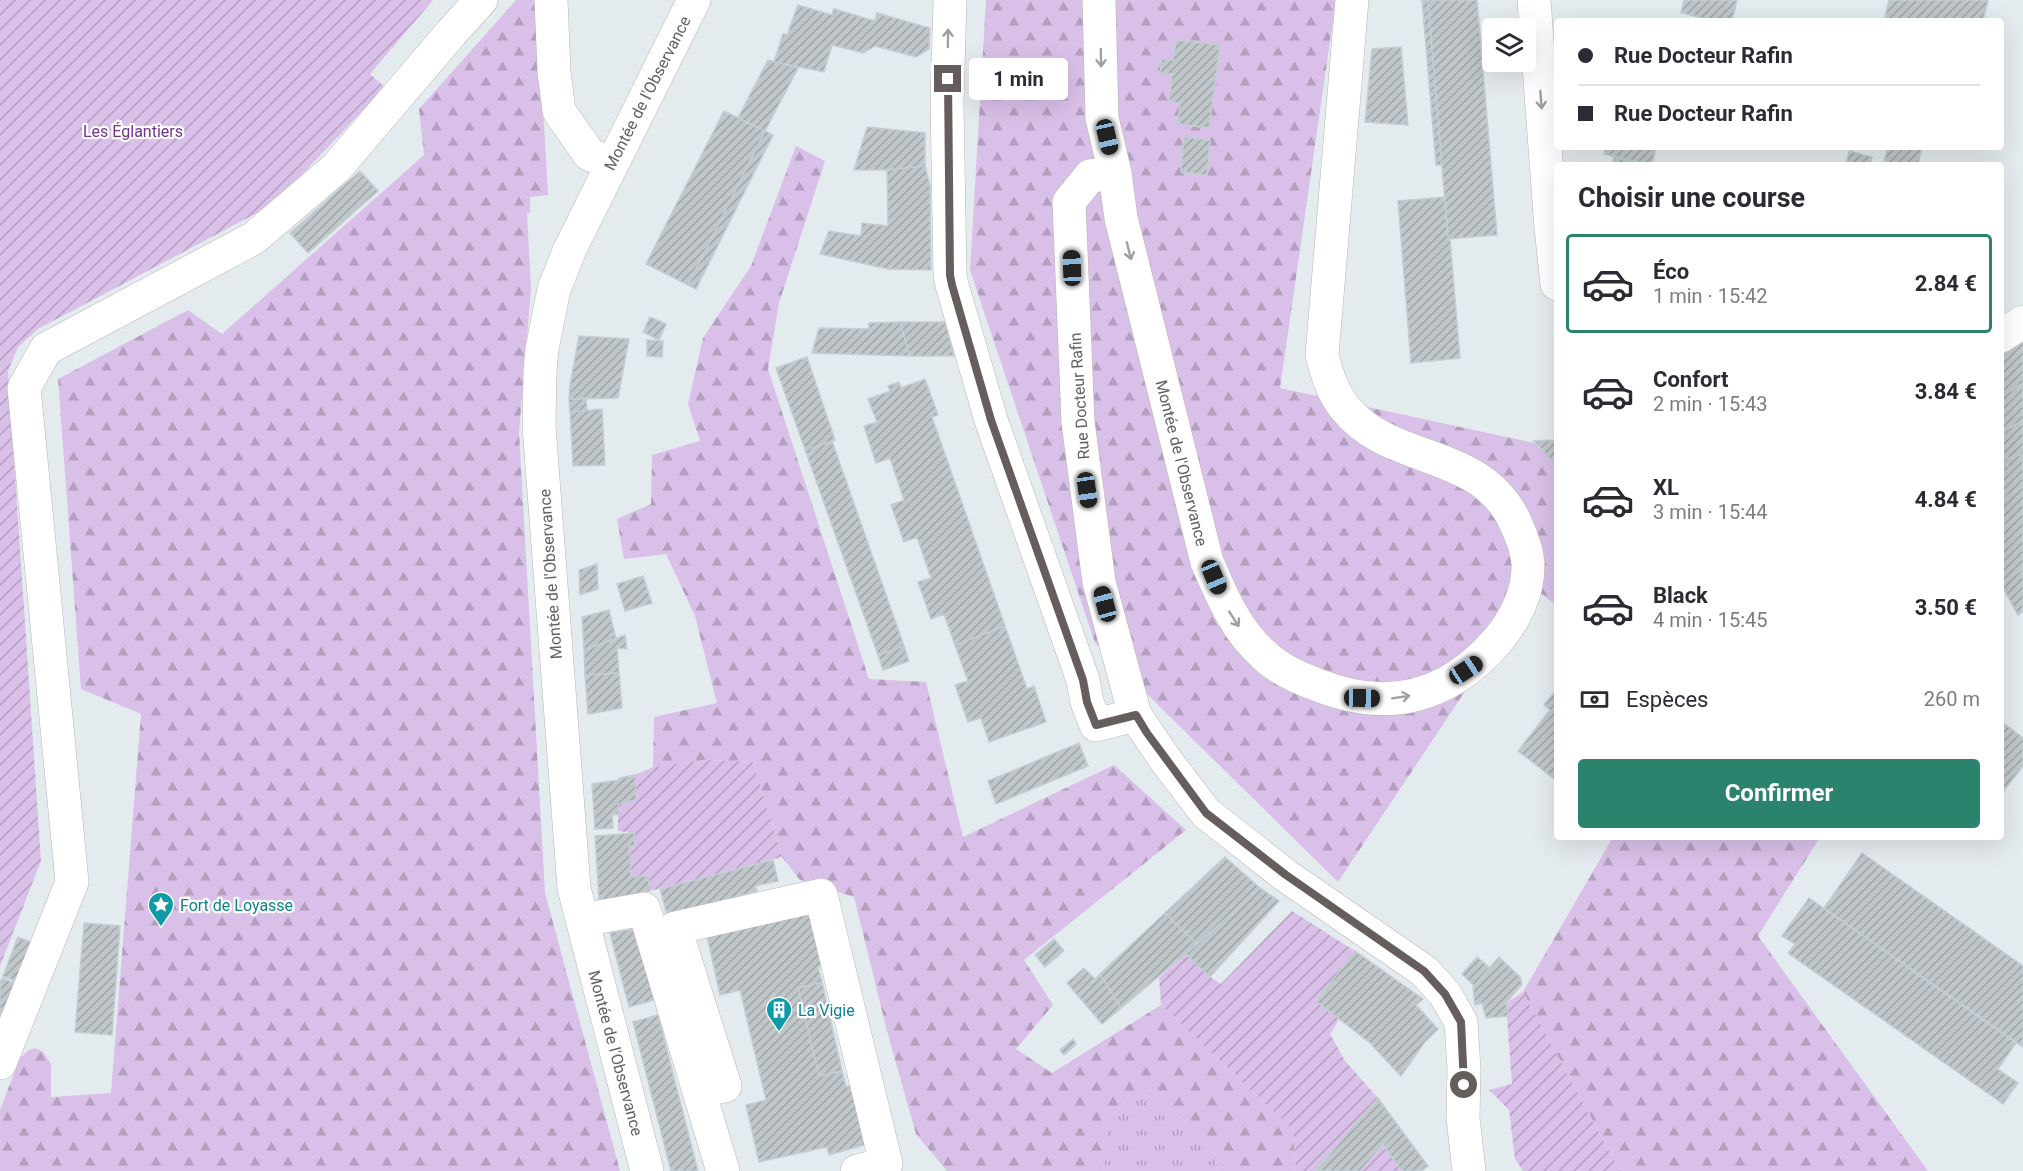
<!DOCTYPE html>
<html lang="fr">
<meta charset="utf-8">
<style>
:root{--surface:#fff;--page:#f7f7f7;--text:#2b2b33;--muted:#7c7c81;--line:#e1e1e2;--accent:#2b836e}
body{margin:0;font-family:Roboto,sans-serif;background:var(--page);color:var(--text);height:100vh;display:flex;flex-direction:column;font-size:22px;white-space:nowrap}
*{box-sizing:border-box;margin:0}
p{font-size:20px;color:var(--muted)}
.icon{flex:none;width:33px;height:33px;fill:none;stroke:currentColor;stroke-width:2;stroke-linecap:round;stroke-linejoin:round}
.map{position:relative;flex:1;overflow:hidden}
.sheet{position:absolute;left:1554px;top:162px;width:450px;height:678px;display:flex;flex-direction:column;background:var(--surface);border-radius:6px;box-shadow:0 6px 24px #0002}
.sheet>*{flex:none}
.banner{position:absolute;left:1554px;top:18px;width:450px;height:132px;border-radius:6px;box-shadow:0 6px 24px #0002;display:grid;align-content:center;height:132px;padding:0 24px;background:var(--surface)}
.buttons{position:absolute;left:1482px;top:18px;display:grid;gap:12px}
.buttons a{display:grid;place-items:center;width:54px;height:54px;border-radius:6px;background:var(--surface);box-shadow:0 6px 24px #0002;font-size:30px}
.end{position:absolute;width:27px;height:27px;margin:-14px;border:8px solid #655e5c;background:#fff;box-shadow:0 0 0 3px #fff}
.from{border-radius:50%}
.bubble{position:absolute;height:42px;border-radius:6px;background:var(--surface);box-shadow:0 6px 24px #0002;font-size:20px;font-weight:700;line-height:42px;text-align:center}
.car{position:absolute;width:18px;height:36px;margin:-18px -9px;border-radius:8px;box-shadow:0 0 4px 2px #0007;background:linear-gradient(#222 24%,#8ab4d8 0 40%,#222 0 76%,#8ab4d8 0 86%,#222 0)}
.banner b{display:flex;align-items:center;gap:21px;height:57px;font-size:22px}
.banner b+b{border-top:2px solid var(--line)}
.banner i{width:15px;height:15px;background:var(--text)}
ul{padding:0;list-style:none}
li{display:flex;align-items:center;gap:18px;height:99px;margin:0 12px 9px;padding:0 12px;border:3px solid transparent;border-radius:6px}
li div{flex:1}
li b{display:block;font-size:22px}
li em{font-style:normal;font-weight:700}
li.active{border-color:var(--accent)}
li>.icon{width:54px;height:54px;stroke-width:1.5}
h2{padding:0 24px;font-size:27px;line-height:72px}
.pay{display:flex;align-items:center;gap:15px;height:66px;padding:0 24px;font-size:22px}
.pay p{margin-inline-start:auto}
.primary-button{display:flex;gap:12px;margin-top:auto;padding:12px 24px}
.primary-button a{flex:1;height:69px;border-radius:6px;background:var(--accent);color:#fff;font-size:24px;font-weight:700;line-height:69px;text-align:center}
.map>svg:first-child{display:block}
</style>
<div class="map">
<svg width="2023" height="1171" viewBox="0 0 2023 1171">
<defs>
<pattern id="grass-tufts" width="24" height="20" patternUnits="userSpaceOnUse" patternTransform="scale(1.5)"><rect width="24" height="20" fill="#d9c0e8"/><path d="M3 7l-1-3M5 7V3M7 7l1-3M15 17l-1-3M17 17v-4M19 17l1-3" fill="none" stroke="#b49fbf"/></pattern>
<pattern id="forest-firs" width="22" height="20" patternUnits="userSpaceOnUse" patternTransform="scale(1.5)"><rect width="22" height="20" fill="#d9c0e8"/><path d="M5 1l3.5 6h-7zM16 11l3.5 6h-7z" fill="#b49fbf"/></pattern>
<pattern id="garden-furrows" width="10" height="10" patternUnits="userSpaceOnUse" patternTransform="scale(1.5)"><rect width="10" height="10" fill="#d9c0e8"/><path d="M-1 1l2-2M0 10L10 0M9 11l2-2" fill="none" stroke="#b49fbf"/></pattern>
<pattern id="building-hatch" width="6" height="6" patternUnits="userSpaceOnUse" patternTransform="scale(1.5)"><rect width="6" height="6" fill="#c0c7ca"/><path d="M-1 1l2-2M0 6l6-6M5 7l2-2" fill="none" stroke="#a0a5a7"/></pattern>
</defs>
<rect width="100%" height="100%" fill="#e4ebef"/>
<path fill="url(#grass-tufts)" d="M1147 1095 1182 1118 1216 1156 1217 1171H1103L1110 1117 1129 1098Z"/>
<path fill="url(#forest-firs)" d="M516 0H537L548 195 530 197V213H527L531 289 519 432 545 893 620 1171H0V1110L20 1058 29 1050 35 1048 43 1052 51 1064V1097L111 1093 141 714 81 689 58 379 188 310 222 334 424 155 419 109Z
M986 0H1336L1280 388 1557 448V606L1534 588 1338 882 1095 643 970 270Z
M796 146 825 161 779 303 768 369 869 679 926 682 963 837 1114 765 1186 830 1024 960 1053 1005 1016 1049 1052 1073 1161 1005 1293 1130 1296 1171H1217L1216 1156 1182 1118 1147 1095 1129 1098 1110 1117 1103 1171H947L916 1134 887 1031 854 897 800 880 782 857 753 762 707 760 653 767 654 717 717 703 695 616 666 554 624 559 617 519 651 504 652 455 700 441 688 404 703 338 751 266Z
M1613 837H1820L1758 936 1928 1171H1620L1523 992Z"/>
<path fill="url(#garden-furrows)" d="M0 0H433L370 74 385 87 274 204 38 329 18 347 8 371 41 861 0 966Z
M707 760 753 762 782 857 650 891 648 876 631 877 629 846H635L634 833 618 831V804L636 800 635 775 653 767Z
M1292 911 1355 951 1317 1001 1339 1019 1330 1034 1345 1061 1378 1098 1383 1145 1402 1171H1296L1293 1130 1161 1005 1159 978 1186 954 1210 977 1221 984Z
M1523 992 1620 1171H1523L1515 1159 1509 1110 1489 1090 1512 1084 1506 1003Z"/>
<path fill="url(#building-hatch)" stroke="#c2ced4" stroke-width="1.5" d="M1422 0H1428L1442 165H1436Z
M1428 0H1477L1497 235 1448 239Z
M1684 0H1737L1732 21H1716L1681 13Z
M1889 0H1988L1983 21H1884Z
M798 5 832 15 834 9 875 21 877 13 930 28 929 49 916 57 875 46 863 53 832 45 824 72 774 62 783 34 787 35Z
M1176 40 1220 45 1209 128 1178 124 1180 103 1169 101 1172 74 1160 73 1162 59 1173 60Z
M1401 47 1408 125 1365 122 1372 49Z
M768 60 798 68 765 131 738 118Z
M724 111 765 131 688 285 646 264Z
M867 127 925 133V166L887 170H854Z
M765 131 773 135 696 289 688 285Z
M1184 137 1210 140 1207 175 1181 172Z
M1605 147H1656L1652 165 1604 154Z
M1888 147H1922L1918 165H1883Z
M1849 151 1872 157 1870 165H1846Z
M1614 157 1649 165H1612Z
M925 166 930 185 931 270 888 269 820 254 829 231 861 236 862 223 888 226 887 170Z
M360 171 378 191 308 253 290 233Z
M1445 197 1448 239H1450L1460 358 1411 363 1398 201Z
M650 317 666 324 659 340 643 332Z
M900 322H945L954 356H910Z
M900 322 910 356 812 353 819 328 869 329V323Z
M579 336 629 339 618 398 569 399 570 385Z
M647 340 663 341 662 357 647 356Z
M2023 341V383L2001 397V356Z
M807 357 835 440 812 448 813 453 807 455 776 368Z
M925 379 938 415 932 417 1005 626 955 645 944 614 931 619 918 582 931 578 917 537 904 542 891 505 904 500 890 458 876 463 864 426 877 422 868 399 890 391 888 386 899 382 901 388Z
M2023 383V420L2003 432 2005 435 2001 437V397Z
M586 398 587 411 570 412 569 399Z
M602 409 605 465 573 466 570 412Z
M2023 420V454L2005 459 2009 469 2001 474V437L2005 435 2003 432Z
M1557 440V453L1554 463 1534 441Z
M832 441 904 646 878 655 807 455 813 453 812 448Z
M2023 454V486L2001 500V474L2009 469 2005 459Z
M2023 486V513L2001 528V500Z
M2023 513V569L2001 584V528Z
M597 564 598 589 580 595 579 570Z
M2023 569V611L2018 615 2001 584Z
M643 576 652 603 625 611 617 584Z
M609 610 616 639 584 650 582 617Z
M1005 626 1027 689 1034 686 1046 722 989 742 981 718 968 722 955 685 968 681 955 645Z
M625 635 627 649 617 648 619 673 585 675 584 650Z
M904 646 909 661 883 670 878 655Z
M619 673 622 708 588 714 585 675Z
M1556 690 1557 691V781L1518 751 1550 710 1544 705Z
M2001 721 2023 738V766L2001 794Z
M1079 743 1088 766 996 804 988 781Z
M635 775 636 800 618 804 619 814 612 815 613 828 595 829 592 784 619 780V778Z
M634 833 635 846H629L631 877 648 876 650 891 599 901 595 836Z
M1862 853 2023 966V1047L1824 908Z
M1225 857 1260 888 1197 944 1165 913Z
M773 860 778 881 755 886 757 891 667 915 660 889Z
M1260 888 1279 901 1210 977 1186 954Z
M1809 898 2016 1043 1998 1069 2018 1083 2003 1104 1788 953 1795 944 1782 936Z
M812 906 825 965 818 967 822 982 798 988 819 1076 842 1071 846 1087 853 1085 867 1144 829 1155 827 1147 759 1162 746 1105 766 1100 740 990 720 995 707 936Z
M1165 913 1197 944 1121 1008 1100 974Z
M84 923 120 926 112 1035 75 1032Z
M634 929 637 931 654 1000 629 1007 610 933Z
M18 937 33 943 18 982 3 976Z
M1054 939 1064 951 1045 967 1035 955Z
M1355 951 1423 999 1416 1005 1438 1029 1424 1043 1401 1076 1370 1043 1316 1001Z
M1477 957 1490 968 1474 986 1462 974Z
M1499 957 1520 977 1522 984 1506 1003 1508 1016 1486 1018 1482 1003 1475 1005 1473 987Z
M1084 968 1095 979 1079 997 1067 983Z
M1100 974 1121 1008 1102 1024 1079 997Z
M2 978 19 985 0 1036V983Z
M822 982 842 1071 819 1076 798 988Z
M658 1015 698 1171H671L633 1022Z
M1073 1039 1076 1044 1064 1055 1060 1050Z
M1378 1098 1399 1127 1360 1171H1315Z
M1399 1127 1428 1166 1421 1171H1402L1383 1145Z"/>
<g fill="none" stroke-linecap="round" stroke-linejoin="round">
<defs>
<path id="minor" d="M551 0 554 71 559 111 589 154 611 164
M950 0 947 102 950 275 952 285 991 420 1083 680 1087 702 1096 725 1135 715
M1099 0 1102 118 1115 173 1121 218 1207 562C1222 596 1235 629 1263 654 1278 669 1298 678 1318 685 1387 713 1448 698 1497 641 1515 620 1529 592 1528 563 1527 549 1522 537 1516 524 1483 447 1391 466 1345 408 1332 392 1327 374 1322 355L1352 0
M1534 0 1551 228 1557 284
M1115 173 1090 176 1069 202 1078 422 1099 582 1135 715 1167 762 1206 813 1285 875 1424 971 1445 994 1461 1022 1464 1069 1463 1118 1469 1171
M2001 336 2023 322
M582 920 644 909 723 1171
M0 1063 72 882 24 388 46 349 254 238 336 168 452 32 481 0
M699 1091 725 1086 675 928 821 895 886 1164 857 1171
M647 1171 574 888 539 426 540 371 542 349 554 289 570 249 694 0"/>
</defs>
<use href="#minor" stroke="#bab4b2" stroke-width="34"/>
<use href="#minor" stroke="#fff" stroke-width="33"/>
</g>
<defs><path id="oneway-shaft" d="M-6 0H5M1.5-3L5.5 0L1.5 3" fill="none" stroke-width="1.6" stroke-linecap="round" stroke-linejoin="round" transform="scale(1.5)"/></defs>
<g stroke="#a39e9d">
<use href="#oneway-shaft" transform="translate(948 38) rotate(-89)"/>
<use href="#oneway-shaft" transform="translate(1101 58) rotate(89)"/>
<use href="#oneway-shaft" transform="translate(1541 100) rotate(86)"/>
<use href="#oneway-shaft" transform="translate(1129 251) rotate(76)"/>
<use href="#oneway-shaft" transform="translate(1234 619) rotate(57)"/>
<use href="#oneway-shaft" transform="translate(1401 697) rotate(-9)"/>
</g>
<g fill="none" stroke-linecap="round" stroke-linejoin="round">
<path stroke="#655e5c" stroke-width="8" d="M948 79 950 275 952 285 991 420 1083 680 1087 702 1096 725 1136 715 1147 733 1206 813 1286 875 1424 971 1445 994 1461 1022 1464 1085"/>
</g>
<defs>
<symbol id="sight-pin" viewBox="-11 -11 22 30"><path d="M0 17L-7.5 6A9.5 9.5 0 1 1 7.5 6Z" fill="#0f9aa8" stroke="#fff"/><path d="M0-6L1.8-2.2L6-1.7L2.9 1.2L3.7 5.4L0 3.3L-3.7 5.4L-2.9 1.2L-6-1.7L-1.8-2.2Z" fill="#fff"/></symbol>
<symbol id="building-pin" viewBox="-11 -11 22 30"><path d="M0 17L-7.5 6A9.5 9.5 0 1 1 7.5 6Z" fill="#0f9aa8" stroke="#fff"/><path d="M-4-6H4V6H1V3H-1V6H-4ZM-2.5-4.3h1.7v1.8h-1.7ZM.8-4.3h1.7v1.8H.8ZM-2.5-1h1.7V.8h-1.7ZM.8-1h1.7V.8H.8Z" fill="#fff"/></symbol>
</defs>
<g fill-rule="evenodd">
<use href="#sight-pin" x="146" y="890" width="30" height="40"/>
<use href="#building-pin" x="764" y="995" width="30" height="40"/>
</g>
<g text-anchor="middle" stroke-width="4.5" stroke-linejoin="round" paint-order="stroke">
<g font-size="16" fill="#655e5c" stroke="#fff">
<text transform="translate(647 93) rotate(-63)" y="6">Montée de l'Observance</text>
<text transform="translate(1079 396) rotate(-94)" y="6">Rue Docteur Rafin</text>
<text transform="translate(1182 463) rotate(76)" y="6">Montée de l'Observance</text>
<text transform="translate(550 574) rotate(-94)" y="6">Montée de l'Observance</text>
<text transform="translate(616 1053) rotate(75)" y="6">Montée de l'Observance</text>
</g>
<g font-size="16" fill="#70348d" stroke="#fff">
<text x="133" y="137">Les Églantiers</text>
</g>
<g font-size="16" fill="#0d838f" stroke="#fff" text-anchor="start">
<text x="180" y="911">Fort de Loyasse</text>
<text x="798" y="1016">La Vigie</text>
</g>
</g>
</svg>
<div class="buttons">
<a><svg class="icon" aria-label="layers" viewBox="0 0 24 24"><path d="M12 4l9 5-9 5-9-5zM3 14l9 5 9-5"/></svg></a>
</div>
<i class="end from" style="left:1464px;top:1085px"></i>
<i class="end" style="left:948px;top:79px"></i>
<div class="bubble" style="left:969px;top:58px;width:99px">1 min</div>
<i class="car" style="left:1107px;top:137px;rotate:167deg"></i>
<i class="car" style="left:1072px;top:268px;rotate:358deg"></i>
<i class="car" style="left:1087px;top:490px;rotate:172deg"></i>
<i class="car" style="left:1214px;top:577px;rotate:157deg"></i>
<i class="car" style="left:1105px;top:604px;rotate:345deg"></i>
<i class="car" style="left:1466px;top:670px;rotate:57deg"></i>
<i class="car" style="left:1362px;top:698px;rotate:91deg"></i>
<div class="banner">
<b><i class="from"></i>Rue Docteur Rafin</b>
<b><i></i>Rue Docteur Rafin</b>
</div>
<section class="sheet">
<h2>Choisir une course</h2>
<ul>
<li class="active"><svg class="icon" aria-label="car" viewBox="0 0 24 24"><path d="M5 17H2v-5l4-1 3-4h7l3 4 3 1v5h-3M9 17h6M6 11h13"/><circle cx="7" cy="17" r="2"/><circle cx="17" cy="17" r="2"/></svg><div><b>Éco</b><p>1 min · 15:42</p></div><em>2.84 €</em></li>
<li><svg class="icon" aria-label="car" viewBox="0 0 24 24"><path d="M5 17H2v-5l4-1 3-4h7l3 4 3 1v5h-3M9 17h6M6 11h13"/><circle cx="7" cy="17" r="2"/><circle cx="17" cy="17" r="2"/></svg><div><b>Confort</b><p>2 min · 15:43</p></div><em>3.84 €</em></li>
<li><svg class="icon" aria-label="car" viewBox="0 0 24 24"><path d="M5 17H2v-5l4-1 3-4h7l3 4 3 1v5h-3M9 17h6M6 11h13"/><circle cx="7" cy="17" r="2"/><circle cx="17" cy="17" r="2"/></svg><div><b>XL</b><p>3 min · 15:44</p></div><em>4.84 €</em></li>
<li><svg class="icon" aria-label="car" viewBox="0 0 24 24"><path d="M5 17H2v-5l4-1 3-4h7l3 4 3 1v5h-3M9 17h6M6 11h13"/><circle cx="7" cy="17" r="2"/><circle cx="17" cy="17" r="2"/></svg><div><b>Black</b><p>4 min · 15:45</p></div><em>3.50 €</em></li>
</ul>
<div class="pay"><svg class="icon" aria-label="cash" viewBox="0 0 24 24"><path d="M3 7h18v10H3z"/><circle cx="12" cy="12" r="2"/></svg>Espèces<p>260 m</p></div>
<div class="primary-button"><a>Confirmer</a></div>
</section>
</div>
